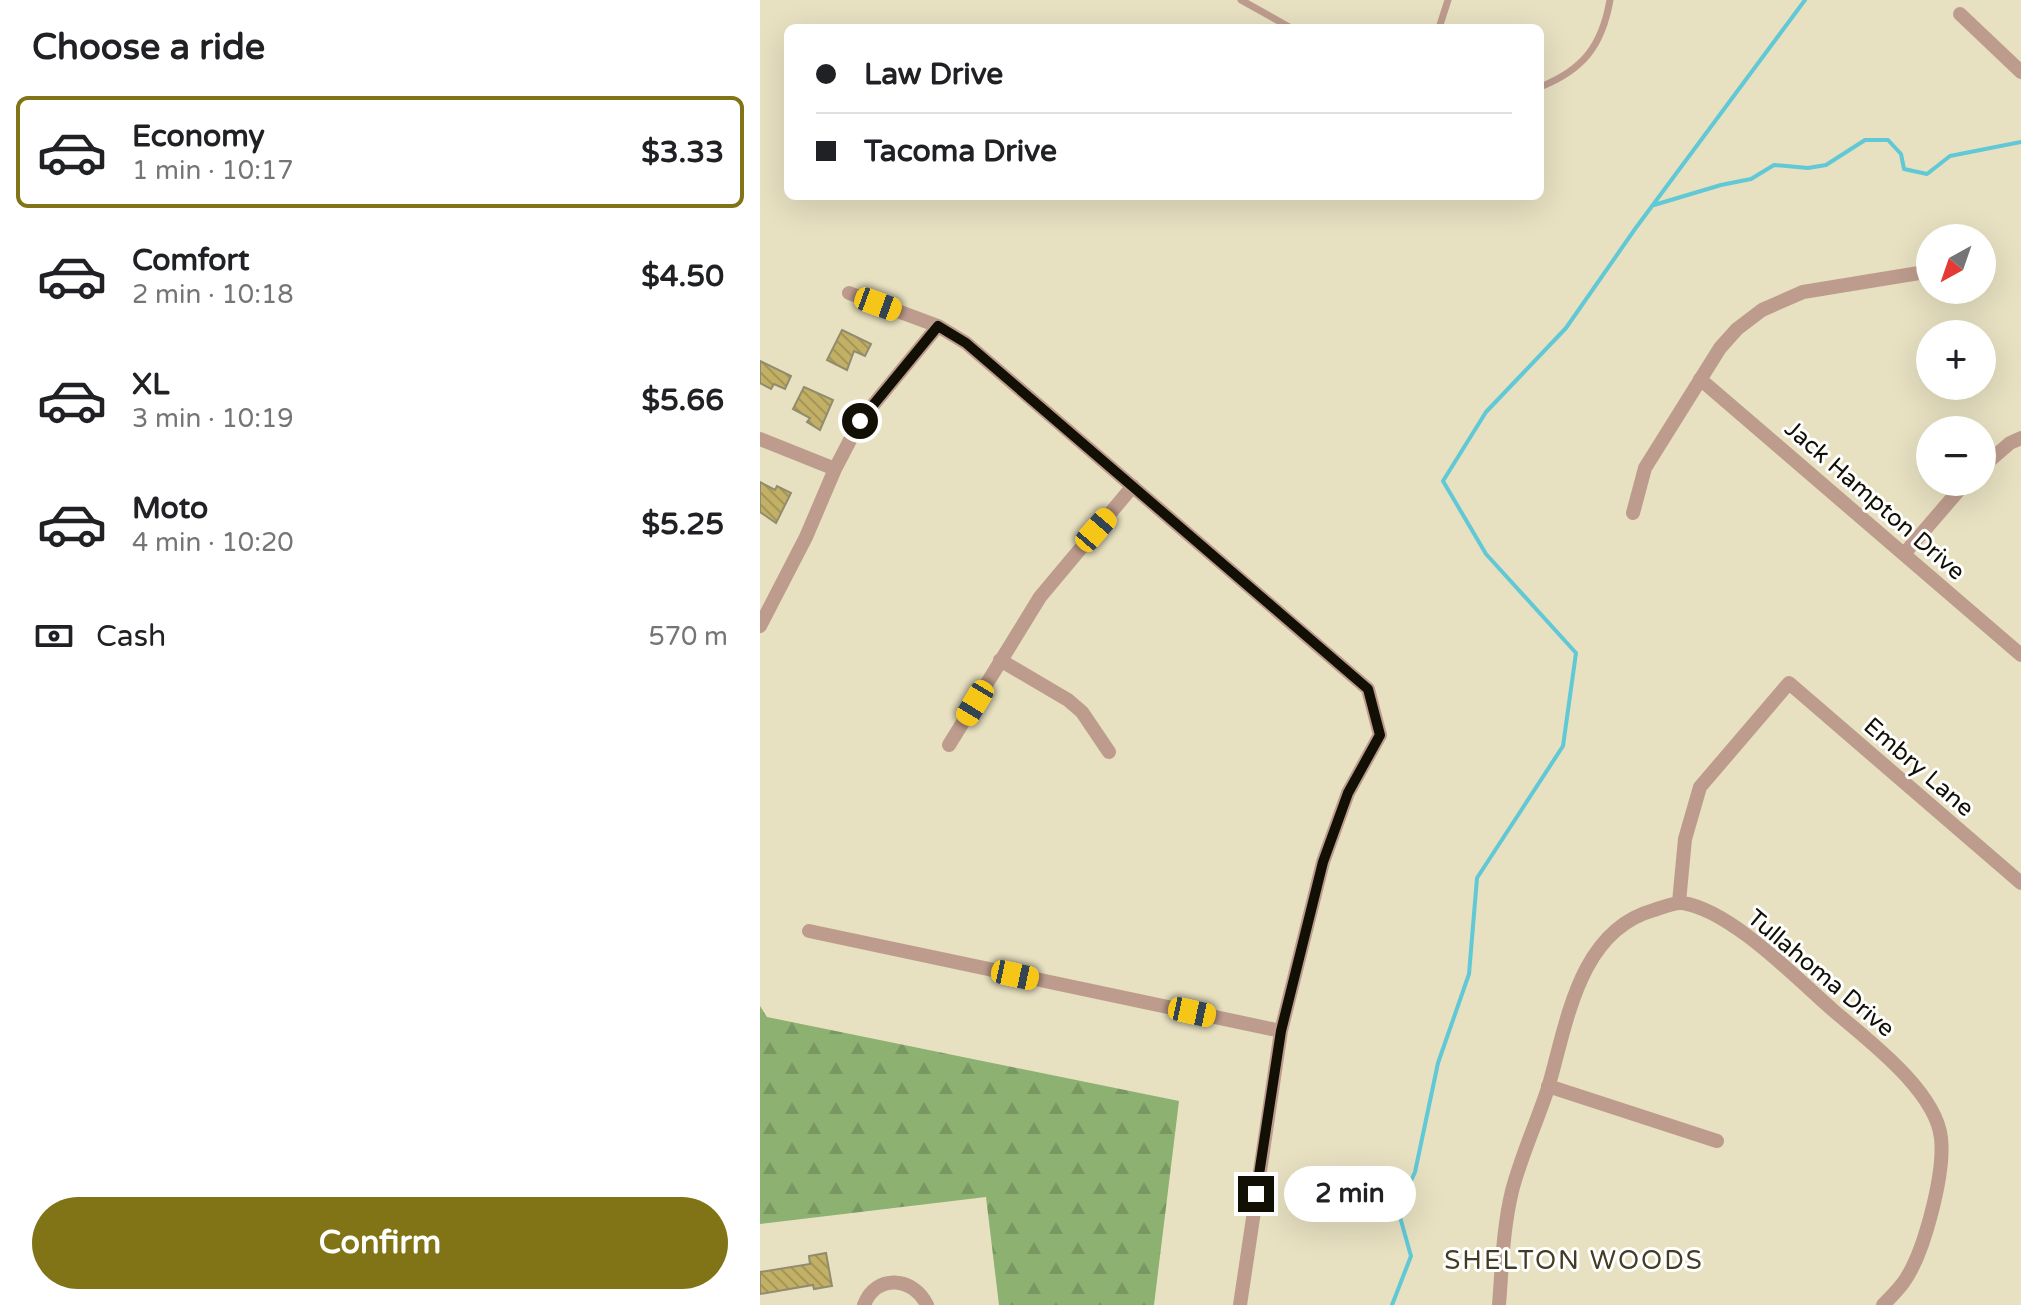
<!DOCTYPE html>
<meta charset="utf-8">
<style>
:root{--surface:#fff;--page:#f6f6f6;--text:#202124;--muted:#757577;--line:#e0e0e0;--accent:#817416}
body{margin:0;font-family:"Varela Round",sans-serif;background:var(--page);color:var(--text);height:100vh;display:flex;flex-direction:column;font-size:30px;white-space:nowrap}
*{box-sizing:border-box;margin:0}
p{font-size:26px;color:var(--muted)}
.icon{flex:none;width:44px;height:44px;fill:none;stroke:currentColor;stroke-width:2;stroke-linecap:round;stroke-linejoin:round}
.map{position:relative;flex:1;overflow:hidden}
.drawer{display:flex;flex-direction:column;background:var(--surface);width:760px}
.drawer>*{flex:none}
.banner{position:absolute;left:24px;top:24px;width:760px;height:176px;border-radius:12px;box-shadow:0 8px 32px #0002;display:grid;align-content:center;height:176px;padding:0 32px;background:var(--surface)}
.needle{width:52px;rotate:220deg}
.fabs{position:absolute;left:1156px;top:224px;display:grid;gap:16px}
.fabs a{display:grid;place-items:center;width:80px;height:80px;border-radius:50%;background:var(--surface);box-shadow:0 8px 32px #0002;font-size:40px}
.end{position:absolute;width:36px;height:36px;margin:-18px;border:10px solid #121005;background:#fff;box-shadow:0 0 0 4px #fff}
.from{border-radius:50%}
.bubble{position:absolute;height:56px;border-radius:28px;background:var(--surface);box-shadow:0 8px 32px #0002;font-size:26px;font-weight:700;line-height:56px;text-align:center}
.car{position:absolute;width:24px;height:48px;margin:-24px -12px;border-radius:10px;box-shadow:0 0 6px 2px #0007;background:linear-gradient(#f5c518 24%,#345 0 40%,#f5c518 0 76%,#345 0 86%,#f5c518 0)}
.banner b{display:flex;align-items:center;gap:28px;height:76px;font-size:30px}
.banner b+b{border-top:2px solid var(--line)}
.banner i{width:20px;height:20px;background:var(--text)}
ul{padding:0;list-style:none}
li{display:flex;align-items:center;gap:24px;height:112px;margin:0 16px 12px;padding:0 16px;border:4px solid transparent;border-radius:12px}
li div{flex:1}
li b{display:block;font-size:30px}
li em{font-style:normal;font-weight:700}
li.selected{border-color:var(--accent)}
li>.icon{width:72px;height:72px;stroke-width:1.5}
h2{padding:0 32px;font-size:36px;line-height:96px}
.pay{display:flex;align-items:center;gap:20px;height:88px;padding:0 32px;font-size:30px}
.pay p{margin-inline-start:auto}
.primary-button{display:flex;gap:16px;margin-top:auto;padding:16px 32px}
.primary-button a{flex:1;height:92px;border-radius:48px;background:var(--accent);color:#fff;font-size:32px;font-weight:700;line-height:92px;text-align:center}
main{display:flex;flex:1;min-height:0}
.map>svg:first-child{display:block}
</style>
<main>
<section class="drawer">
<h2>Choose a ride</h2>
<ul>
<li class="selected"><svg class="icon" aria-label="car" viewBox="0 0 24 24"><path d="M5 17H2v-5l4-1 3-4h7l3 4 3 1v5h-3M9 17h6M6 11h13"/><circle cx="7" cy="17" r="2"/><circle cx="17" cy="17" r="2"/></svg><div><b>Economy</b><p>1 min · 10:17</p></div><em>$3.33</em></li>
<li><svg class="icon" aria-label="car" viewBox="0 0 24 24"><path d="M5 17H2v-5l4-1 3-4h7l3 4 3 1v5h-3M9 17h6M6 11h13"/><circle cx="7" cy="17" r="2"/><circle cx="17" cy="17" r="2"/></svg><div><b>Comfort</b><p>2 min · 10:18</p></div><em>$4.50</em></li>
<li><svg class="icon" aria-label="car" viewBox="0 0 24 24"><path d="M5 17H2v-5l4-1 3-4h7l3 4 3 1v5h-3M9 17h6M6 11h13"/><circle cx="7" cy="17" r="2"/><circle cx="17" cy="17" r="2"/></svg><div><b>XL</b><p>3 min · 10:19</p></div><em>$5.66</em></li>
<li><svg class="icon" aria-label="car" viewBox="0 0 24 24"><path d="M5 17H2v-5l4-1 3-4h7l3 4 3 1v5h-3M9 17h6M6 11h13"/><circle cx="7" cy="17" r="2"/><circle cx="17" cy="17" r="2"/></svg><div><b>Moto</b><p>4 min · 10:20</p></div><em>$5.25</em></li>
</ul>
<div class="pay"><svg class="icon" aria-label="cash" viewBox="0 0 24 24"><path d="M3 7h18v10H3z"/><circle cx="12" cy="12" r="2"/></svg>Cash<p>570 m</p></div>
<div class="primary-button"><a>Confirm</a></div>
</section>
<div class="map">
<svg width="1261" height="1305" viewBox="0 0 1261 1305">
<defs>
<pattern id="forest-firs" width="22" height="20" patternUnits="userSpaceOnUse" patternTransform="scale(2)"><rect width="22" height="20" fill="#8db171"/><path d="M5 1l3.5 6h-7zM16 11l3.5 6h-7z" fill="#799760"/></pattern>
<pattern id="building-back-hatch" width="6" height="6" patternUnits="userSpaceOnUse" patternTransform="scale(2)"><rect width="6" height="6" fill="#c1b065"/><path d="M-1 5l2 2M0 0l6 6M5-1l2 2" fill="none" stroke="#a59656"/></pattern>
</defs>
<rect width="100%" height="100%" fill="#e7e0c1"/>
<path fill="url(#forest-firs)" d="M0 1006 7 1017 419 1101 394 1305H239L226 1197 0 1224Z"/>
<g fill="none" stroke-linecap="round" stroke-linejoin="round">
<path stroke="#61c8d6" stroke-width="4" d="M894 205 961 185 991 179 1014 165 1048 168 1066 165 1105 140H1128L1141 154 1144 169 1167 174 1190 156 1261 142
M632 1305 651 1256 638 1210 655 1172 678 1063 709 974 717 878 803 746 816 653 726 554 683 481 726 412 806 328 875 229 1045 0"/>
</g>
<path fill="url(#building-back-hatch)" stroke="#928c6f" stroke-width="2" d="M82 330 111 344 105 356 94 351 87 370 67 360Z
M0 361 31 376 25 389 14 384 11 389 0 383Z
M44 387 73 400 60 430 47 422 50 418 33 409Z
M0 482 15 490 17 486 31 493 16 523 0 512Z
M66 1253 72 1286 54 1289 53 1285 0 1294V1272L50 1264 49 1256Z"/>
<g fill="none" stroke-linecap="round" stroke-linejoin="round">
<path stroke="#bd9c8e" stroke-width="7" d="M481 0 531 28
M679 28 688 0
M780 87C823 70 842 46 850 0"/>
<path stroke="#bd9c8e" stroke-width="14" d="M1200 14 1261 72
M89 293 178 326 206 343 608 689 620 735 588 793 563 862 521 1031 480 1305
M940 379 1261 655
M0 439 75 469
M1222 467 1250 443 1261 438
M873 513 885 468 960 348 977 329 1002 310 1043 292 1159 273 1170 266
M1144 554 1206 482
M0 626 46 537 75 469 100 421 178 326
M240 660 308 700 322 712 349 752
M189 745 280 597 373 486
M919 902 925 839 940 787 1029 683 1261 883
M49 931 521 1031
M788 1086 957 1141
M104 1305C116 1273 154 1277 167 1305
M739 1305C742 1267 743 1228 752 1191 761 1156 777 1122 788 1088 807 1024 818 931 894 910 903 907 914 902 923 903 972 911 1036 978 1074 1011 1108 1040 1176 1091 1181 1138 1185 1173 1164 1255 1143 1283 1137 1291 1130 1298 1123 1305"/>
</g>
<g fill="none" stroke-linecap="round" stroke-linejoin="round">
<path stroke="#121005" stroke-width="10" d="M100 421 178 326 206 343 608 689 620 735 588 793 563 862 521 1031 496 1194"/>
</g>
<g text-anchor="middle" stroke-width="6" stroke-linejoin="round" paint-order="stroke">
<g font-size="24" fill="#121005" stroke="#fff">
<text transform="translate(1115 500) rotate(41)" y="8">Jack Hampton Drive</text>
<text transform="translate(1159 767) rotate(41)" y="8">Embry Lane</text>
<text transform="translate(1061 973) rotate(40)" y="8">Tullahoma Drive</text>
</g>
<g font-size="26" letter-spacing="2" fill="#433c22" stroke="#fff">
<text x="814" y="1269">SHELTON WOODS</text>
</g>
</g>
</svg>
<div class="fabs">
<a><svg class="needle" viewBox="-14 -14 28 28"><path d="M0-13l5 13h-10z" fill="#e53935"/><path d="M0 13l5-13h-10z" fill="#757577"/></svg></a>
<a>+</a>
<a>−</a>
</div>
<i class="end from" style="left:100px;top:421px"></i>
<i class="end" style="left:496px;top:1194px"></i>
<div class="bubble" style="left:524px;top:1166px;width:132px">2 min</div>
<i class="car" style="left:118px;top:304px;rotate:110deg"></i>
<i class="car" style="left:336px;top:530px;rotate:41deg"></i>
<i class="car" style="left:215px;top:703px;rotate:211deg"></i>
<i class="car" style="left:255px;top:975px;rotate:102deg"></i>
<i class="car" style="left:432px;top:1012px;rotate:102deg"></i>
<div class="banner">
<b><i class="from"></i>Law Drive</b>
<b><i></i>Tacoma Drive</b>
</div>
</div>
</main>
